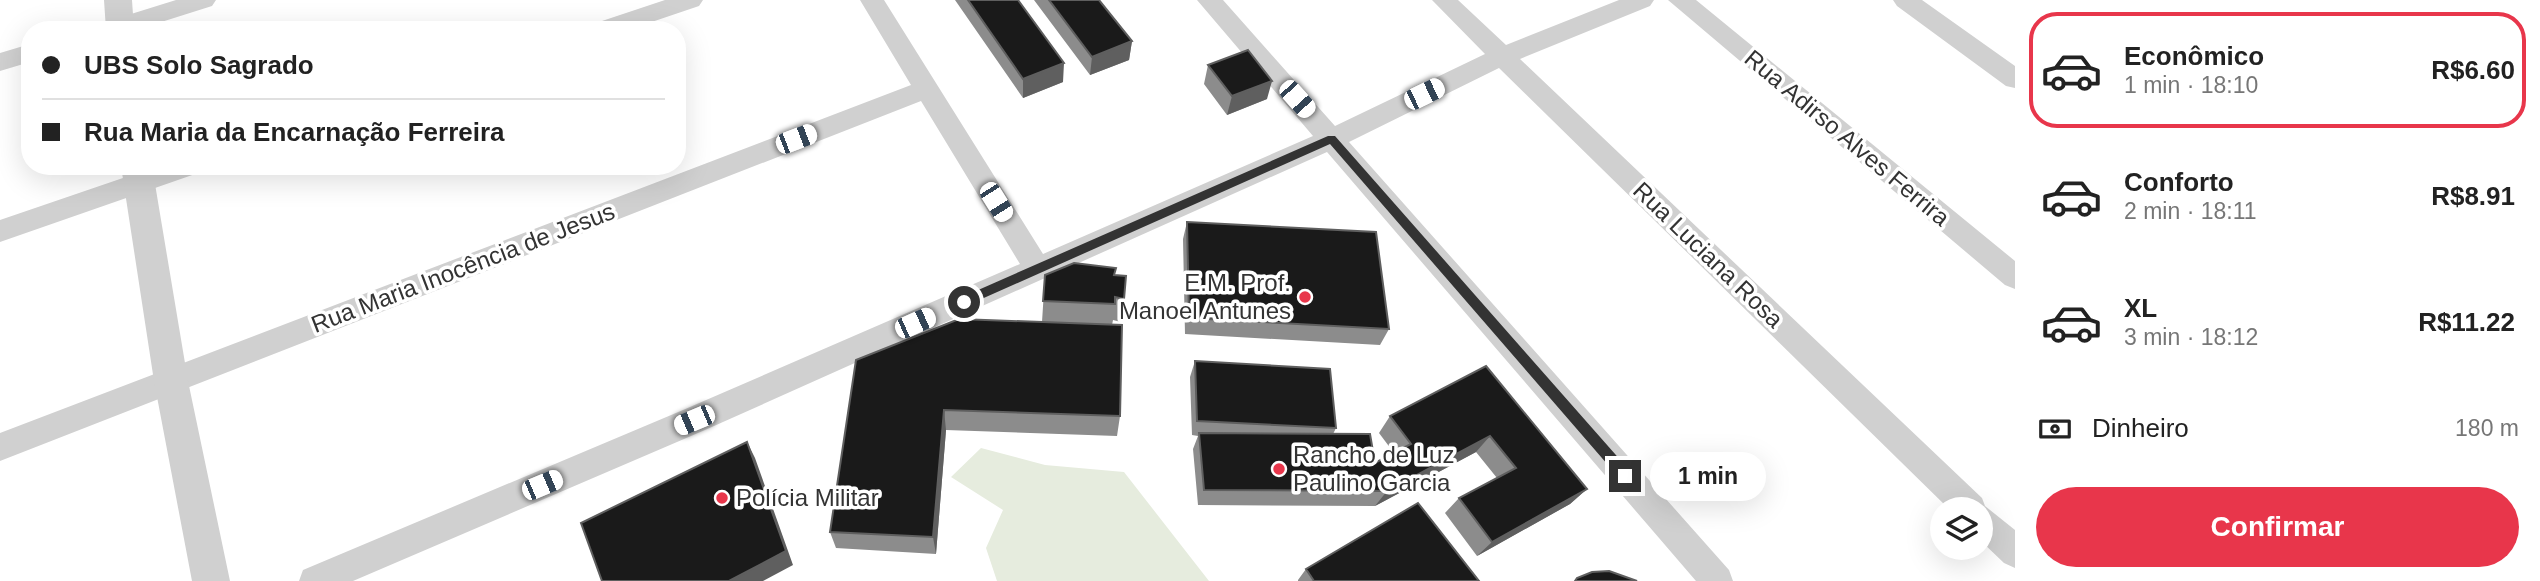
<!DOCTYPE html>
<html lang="pt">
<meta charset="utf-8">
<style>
:root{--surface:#fff;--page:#f6f6f6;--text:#222;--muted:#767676;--line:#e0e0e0;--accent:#e8364b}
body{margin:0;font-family:Helvetica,sans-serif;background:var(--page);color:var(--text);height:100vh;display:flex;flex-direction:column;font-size:26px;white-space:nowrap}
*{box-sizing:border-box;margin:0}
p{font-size:23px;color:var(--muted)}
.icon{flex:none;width:38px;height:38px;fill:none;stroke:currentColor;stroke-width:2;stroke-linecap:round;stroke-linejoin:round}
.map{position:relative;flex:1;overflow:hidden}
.details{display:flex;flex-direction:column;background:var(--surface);width:525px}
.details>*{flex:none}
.guide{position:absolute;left:21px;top:21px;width:665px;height:154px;border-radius:28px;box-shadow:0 7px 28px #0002;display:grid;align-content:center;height:154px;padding:0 21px;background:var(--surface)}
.controls{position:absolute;left:1930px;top:497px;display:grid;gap:14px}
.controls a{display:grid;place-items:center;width:63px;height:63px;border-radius:50%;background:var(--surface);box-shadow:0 7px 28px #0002;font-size:35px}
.end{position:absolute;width:32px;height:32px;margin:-16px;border:9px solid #333;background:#fff;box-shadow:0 0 0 4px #fff}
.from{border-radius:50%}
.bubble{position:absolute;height:49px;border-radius:24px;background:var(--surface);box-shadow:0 7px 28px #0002;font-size:23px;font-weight:600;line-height:49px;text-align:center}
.car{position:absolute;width:21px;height:42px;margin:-21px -10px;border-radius:9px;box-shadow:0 0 5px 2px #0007;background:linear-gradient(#fff 24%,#345 0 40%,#fff 0 76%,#345 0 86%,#fff 0)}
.guide b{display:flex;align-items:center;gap:24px;height:66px;font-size:26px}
.guide b+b{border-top:2px solid var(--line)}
.guide i{width:18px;height:18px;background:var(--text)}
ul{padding:12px 0 0;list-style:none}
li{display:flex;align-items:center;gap:21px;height:116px;margin:0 14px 10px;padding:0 7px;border:4px solid transparent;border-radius:28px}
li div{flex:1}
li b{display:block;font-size:26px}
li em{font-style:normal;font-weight:600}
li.current{border-color:var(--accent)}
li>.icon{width:63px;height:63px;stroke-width:1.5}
.pay{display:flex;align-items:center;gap:18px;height:77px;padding:0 21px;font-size:26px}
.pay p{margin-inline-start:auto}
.primary-button{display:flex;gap:14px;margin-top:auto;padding:14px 21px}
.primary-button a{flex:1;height:80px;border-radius:42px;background:var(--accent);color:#fff;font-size:28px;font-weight:600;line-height:80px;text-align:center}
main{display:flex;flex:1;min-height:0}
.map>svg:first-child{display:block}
</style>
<main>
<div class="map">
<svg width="2015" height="581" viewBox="0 0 2015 581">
<rect width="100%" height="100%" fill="#fff"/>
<path fill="#e6ecde" d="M981 448 1045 465 1124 472 1209 581H997L986 548 1003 510 951 477Z"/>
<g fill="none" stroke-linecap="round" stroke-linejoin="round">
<path fill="#d0d0d0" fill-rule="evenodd" d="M176 0H216L212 6 136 30H95L99 24Z
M665 0H703L699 6 628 30H589L593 24Z
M860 0H884L1043 254 1313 136 1197 0H1223L1335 126 1485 54 1432 0H1458L1506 45 1619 0H1654L1650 6 1520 59 1982 498 1985 506 2015 530V568L2004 563 1981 541V509H1949L1499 68 1349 142 1729 570 1733 581H1696L1327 152 705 430 353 581H299L303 570 683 410 1020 264 921 101 0 461V433L911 85Z
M1668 0H1696L2015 261V289L2005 285Z
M1893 0H1922L2015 66V88L2006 86 1897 6Z
M30 44V62L0 71V53Z
M158 166H202L198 173 0 242V220Z"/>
<path fill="#d0d0d0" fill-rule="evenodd" d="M104 0H132L134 30H106Z
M121 166H152L188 381 230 581H192L154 381Z"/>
</g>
<path fill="#8c8c8c" d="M955 0H1017L1063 82 1023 98Z
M1034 0H1099L1132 41 1129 60 1090 75Z
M1208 65 1267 99 1227 115 1204 84Z
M1187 222 1389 329 1380 345 1185 334 1183 239Z
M1045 275H1115L1124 299 1121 322 1113 320 1112 325 1120 416 1117 436 946 430 936 554 836 548 830 532 856 360 1042 322Z
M1195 361 1336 428 1333 434 1375 463 1394 453 1379 433 1390 416 1486 366 1587 489 1570 504 1477 556 1445 513 1459 498 1497 478 1476 452 1375 506 1198 505 1193 449 1198 436 1192 435 1190 377Z
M1306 569 1479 581H1298V580Z"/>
<path fill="#5f5f5f" d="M1132 41 1129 60 1090 75 1092 57Z
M1064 63 1063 82 1023 98V79Z
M1272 81 1267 99 1227 115 1232 96Z
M944 410 946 430 936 554 933 537Z
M1490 436 1476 452 1375 506 1387 491Z
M747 442 755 458 793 565 763 581H729Z
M1587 489 1570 504 1477 556 1492 542Z"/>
<path fill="#1a1a1a" stroke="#5f5f5f" stroke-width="2" d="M968 0H1018L1064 63 1023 79Z
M1049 0H1099L1132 41 1092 57Z
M1248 50 1272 81 1232 96 1208 65Z
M1187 222 1376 232 1389 329 1189 318Z
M1074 263 1116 268 1114 275 1126 276 1124 299 1115 297V304L1043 301 1045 275Z
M959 319 1122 325 1120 416 944 410 933 537 830 532 856 360Z
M1195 361 1330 369 1336 428 1197 421Z
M1486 366 1587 489 1492 542 1459 498 1516 468 1490 436 1387 491 1204 490 1199 433 1370 434 1375 463 1411 444 1390 416Z
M747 442 786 551 729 581H602L581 523Z
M1418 503 1479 581H1314L1306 569Z
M1609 571 1637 581H1575L1577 578 1592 572Z"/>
<path fill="#333" d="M1328 136H1335L1630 471V480H1621L1330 144 968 305H960L959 302 960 298Z"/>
<g fill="#e8364b" stroke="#fff" stroke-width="2.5">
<circle cx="1305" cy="297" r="7"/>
<circle cx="1279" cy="469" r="7"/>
<circle cx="722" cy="498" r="7"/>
</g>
<g text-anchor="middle" stroke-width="7" stroke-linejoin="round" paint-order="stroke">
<g font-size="24" fill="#333" stroke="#fff">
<text transform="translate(1847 138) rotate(40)" y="8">Rua Adirso Alves Ferrira</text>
<text transform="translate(1708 255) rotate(44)" y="8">Rua Luciana Rosa</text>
<text transform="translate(463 268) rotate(-21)" y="8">Rua Maria Inocência de Jesus</text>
</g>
<g font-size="24" fill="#333" stroke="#fff" text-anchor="start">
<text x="1291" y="291" text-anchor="end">E.M. Prof.<tspan x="1291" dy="28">Manoel Antunes</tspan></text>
<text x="1293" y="463">Rancho de Luz<tspan x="1293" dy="28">Paulino Garcia</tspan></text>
<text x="736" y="506">Polícia Militar</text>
</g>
</g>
</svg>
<div class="controls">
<a><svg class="icon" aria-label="layers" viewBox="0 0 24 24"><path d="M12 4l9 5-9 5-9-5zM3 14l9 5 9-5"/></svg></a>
</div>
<i class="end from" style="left:964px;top:302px"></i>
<i class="end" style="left:1625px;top:476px"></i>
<div class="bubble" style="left:1650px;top:452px;width:116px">1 min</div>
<i class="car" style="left:1424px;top:94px;rotate:64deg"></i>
<i class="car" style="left:1297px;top:99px;rotate:138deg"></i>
<i class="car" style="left:796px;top:139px;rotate:69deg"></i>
<i class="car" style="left:996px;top:202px;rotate:148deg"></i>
<i class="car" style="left:915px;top:323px;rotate:66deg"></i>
<i class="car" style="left:694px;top:420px;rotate:247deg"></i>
<i class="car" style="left:542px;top:485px;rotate:67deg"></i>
<div class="guide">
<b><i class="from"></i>UBS Solo Sagrado</b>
<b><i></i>Rua Maria da Encarnação Ferreira</b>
</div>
</div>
<section class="details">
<ul>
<li class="current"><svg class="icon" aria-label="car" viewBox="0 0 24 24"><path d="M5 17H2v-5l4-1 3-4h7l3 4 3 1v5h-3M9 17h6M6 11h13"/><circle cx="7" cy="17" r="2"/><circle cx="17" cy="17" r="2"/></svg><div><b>Econômico</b><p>1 min · 18:10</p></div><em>R$6.60</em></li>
<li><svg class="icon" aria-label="car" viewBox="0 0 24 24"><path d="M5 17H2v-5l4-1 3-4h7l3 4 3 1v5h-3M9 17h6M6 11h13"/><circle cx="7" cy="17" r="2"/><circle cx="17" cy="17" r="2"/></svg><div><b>Conforto</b><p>2 min · 18:11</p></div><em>R$8.91</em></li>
<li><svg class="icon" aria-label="car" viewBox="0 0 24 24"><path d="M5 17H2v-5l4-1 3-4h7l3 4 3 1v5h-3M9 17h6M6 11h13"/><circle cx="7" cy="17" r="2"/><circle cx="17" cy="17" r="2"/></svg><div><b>XL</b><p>3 min · 18:12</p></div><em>R$11.22</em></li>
</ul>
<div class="pay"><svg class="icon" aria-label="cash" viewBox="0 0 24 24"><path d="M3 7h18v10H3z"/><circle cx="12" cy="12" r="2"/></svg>Dinheiro<p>180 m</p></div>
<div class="primary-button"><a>Confirmar</a></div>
</section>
</main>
